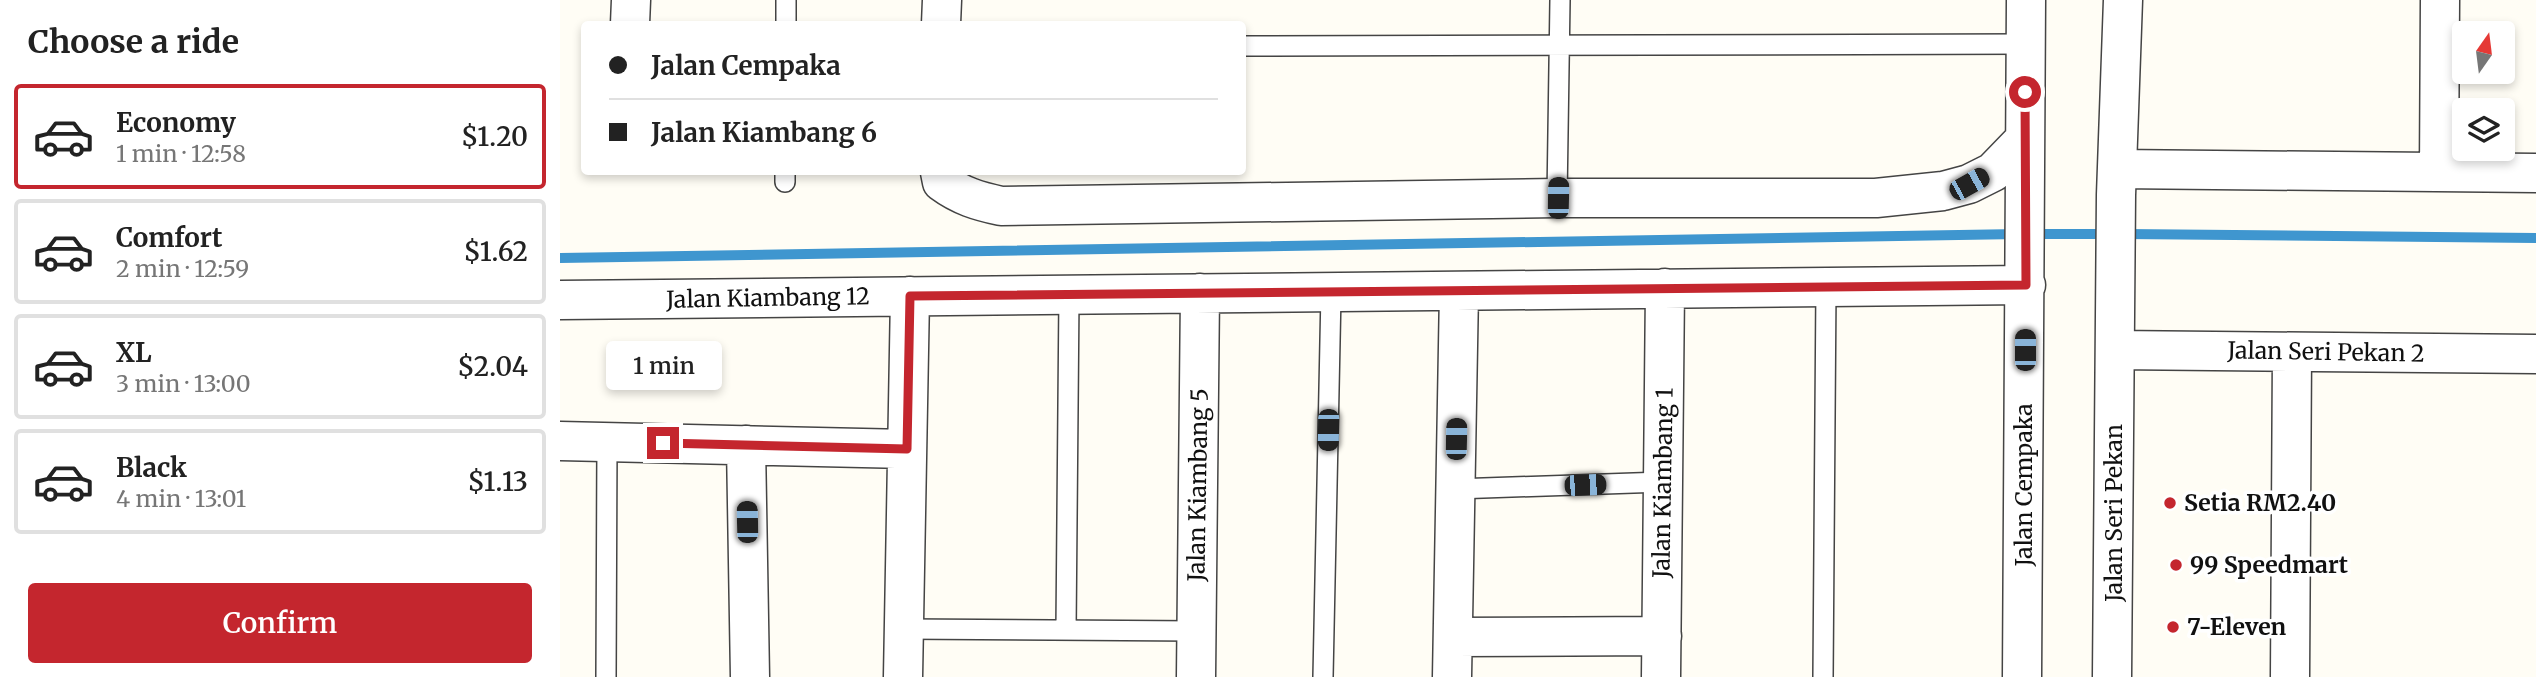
<!DOCTYPE html>
<meta charset="utf-8">
<style>
:root{--surface:#fff;--page:#f2f2f2;--text:#222;--muted:#767676;--line:#e0e0e0;--accent:#c4262e}
body{margin:0;font-family:Merriweather,serif;background:var(--page);color:var(--text);height:100vh;display:flex;flex-direction:column;font-size:26px;white-space:nowrap}
*{box-sizing:border-box;margin:0}
p{font-size:23px;color:var(--muted)}
.icon{flex:none;width:38px;height:38px;fill:none;stroke:currentColor;stroke-width:2;stroke-linecap:round;stroke-linejoin:round}
.map{position:relative;flex:1;overflow:hidden}
.side{display:flex;flex-direction:column;background:var(--surface);width:560px}
.side>*{flex:none}
.banner{position:absolute;left:21px;top:21px;width:665px;height:154px;border-radius:7px;box-shadow:0 4px 10px #0003;display:grid;align-content:center;height:154px;padding:0 28px;background:var(--surface)}
.needle{width:46px;rotate:14deg}
.controls{position:absolute;left:1892px;top:21px;display:grid;gap:14px}
.controls a{display:grid;place-items:center;width:63px;height:63px;border-radius:7px;background:var(--surface);box-shadow:0 4px 10px #0003;font-size:35px}
.end{position:absolute;width:32px;height:32px;margin:-16px;border:9px solid #c4262e;background:#fff;box-shadow:0 0 0 4px #fff}
.from{border-radius:50%}
.bubble{position:absolute;height:49px;border-radius:7px;background:var(--surface);box-shadow:0 4px 10px #0003;font-size:23px;font-weight:600;line-height:49px;text-align:center}
.car{position:absolute;width:21px;height:42px;margin:-21px -10px;border-radius:9px;box-shadow:0 0 5px 2px #0007;background:linear-gradient(#222 24%,#8ab4d8 0 40%,#222 0 76%,#8ab4d8 0 86%,#222 0)}
.banner b{display:flex;align-items:center;gap:24px;height:66px;font-size:26px}
.banner b+b{border-top:2px solid var(--line)}
.banner i{width:18px;height:18px;background:var(--text)}
ul{padding:0;list-style:none}
li{display:flex;align-items:center;gap:21px;height:105px;margin:0 14px 10px;padding:0 14px;border:4px solid var(--line);border-radius:7px}
li div{flex:1}
li b{display:block;font-size:26px}
li em{font-style:normal;font-weight:600}
li.active{border-color:var(--accent)}
li>.icon{width:63px;height:63px;stroke-width:1.5}
h2{padding:0 28px;font-size:32px;line-height:84px}
.primary-button{display:flex;gap:14px;margin-top:auto;padding:14px 28px}
.primary-button a{flex:1;height:80px;border-radius:7px;background:var(--accent);color:#fff;font-size:28px;font-weight:600;line-height:80px;text-align:center}
main{display:flex;flex:1;min-height:0}
.map>svg:first-child{display:block}
</style>
<main>
<section class="side">
<h2>Choose a ride</h2>
<ul>
<li class="active"><svg class="icon" aria-label="car" viewBox="0 0 24 24"><path d="M5 17H2v-5l4-1 3-4h7l3 4 3 1v5h-3M9 17h6M6 11h13"/><circle cx="7" cy="17" r="2"/><circle cx="17" cy="17" r="2"/></svg><div><b>Economy</b><p>1 min · 12:58</p></div><em>$1.20</em></li>
<li><svg class="icon" aria-label="car" viewBox="0 0 24 24"><path d="M5 17H2v-5l4-1 3-4h7l3 4 3 1v5h-3M9 17h6M6 11h13"/><circle cx="7" cy="17" r="2"/><circle cx="17" cy="17" r="2"/></svg><div><b>Comfort</b><p>2 min · 12:59</p></div><em>$1.62</em></li>
<li><svg class="icon" aria-label="car" viewBox="0 0 24 24"><path d="M5 17H2v-5l4-1 3-4h7l3 4 3 1v5h-3M9 17h6M6 11h13"/><circle cx="7" cy="17" r="2"/><circle cx="17" cy="17" r="2"/></svg><div><b>XL</b><p>3 min · 13:00</p></div><em>$2.04</em></li>
<li><svg class="icon" aria-label="car" viewBox="0 0 24 24"><path d="M5 17H2v-5l4-1 3-4h7l3 4 3 1v5h-3M9 17h6M6 11h13"/><circle cx="7" cy="17" r="2"/><circle cx="17" cy="17" r="2"/></svg><div><b>Black</b><p>4 min · 13:01</p></div><em>$1.13</em></li>
</ul>
<div class="primary-button"><a>Confirm</a></div>
</section>
<div class="map">
<svg width="1976" height="677" viewBox="0 0 1976 677">
<rect width="100%" height="100%" fill="#fffdf5"/>
<g fill="none" stroke-linecap="round" stroke-linejoin="round">
<path stroke="#3f96cf" stroke-width="10" d="M1474 234H1550
M1565 234 1976 238
M0 258 1459 234"/>
<defs>
<path id="service" d="M226 24V0
M682 46 1465 44
M225 182V172
M997 198 1000 0
M895 489 1103 482
M344 629 636 631
M506 630 509 295
M46 677 47 442
M763 677 771 293
M1263 677 1266 287"/>
<path id="minor" d="M70 24 71 0
M381 24 382 0
M1557 169 1976 173
M380 172 382 182C401 196 418 201 441 206L997 198H1316L1383 191 1409 184 1433 172 1464 140
M1879 172 1880 0
M0 300 1466 285
M1555 350 1976 354
M0 441 347 449
M186 445 190 677
M893 637 1102 636
M343 677 350 296
M636 677 640 293
M892 677 899 291
M1101 677 1105 288
M1462 677 1466 0
M1552 677 1556 195 1563 0
M1730 677 1732 352"/>
</defs>
<use href="#service" stroke="#444" stroke-width="22"/>
<use href="#minor" stroke="#444" stroke-width="41"/>
<use href="#service" stroke="#fff" stroke-width="19"/>
<use href="#minor" stroke="#fff" stroke-width="38"/>
</g>
<g fill="none" stroke-linecap="round" stroke-linejoin="round">
<path stroke="#c4262e" stroke-width="9" d="M103 443 347 449 350 296 1466 285 1465 92"/>
</g>
<g fill="#c4262e" stroke="#fff" stroke-width="2.5">
<circle cx="1610" cy="503" r="7"/>
<circle cx="1616" cy="565" r="7"/>
<circle cx="1613" cy="627" r="7"/>
</g>
<g text-anchor="middle" stroke-width="7" stroke-linejoin="round" paint-order="stroke">
<g font-size="23" fill="#111" stroke="#fff">
<text transform="translate(208 298) rotate(-1)" y="8">Jalan Kiambang 12</text>
<text transform="translate(1766 352) rotate(1)" y="8">Jalan Seri Pekan 2</text>
<text transform="translate(1103 483) rotate(-89)" y="8">Jalan Kiambang 1</text>
<text transform="translate(638 485) rotate(-89)" y="8">Jalan Kiambang 5</text>
<text transform="translate(1464 485) rotate(-90)" y="8">Jalan Cempaka</text>
<text transform="translate(1554 513) rotate(-90)" y="8">Jalan Seri Pekan</text>
</g>
<g font-size="23" font-weight="bold" fill="#111" stroke="#fff" text-anchor="start">
<text x="1624" y="511">Setia RM2.40</text>
<text x="1630" y="573">99 Speedmart</text>
<text x="1627" y="635">7-Eleven</text>
</g>
</g>
</svg>
<div class="controls">
<a><svg class="needle" viewBox="-14 -14 28 28"><path d="M0-13l5 13h-10z" fill="#e53935"/><path d="M0 13l5-13h-10z" fill="#767676"/></svg></a>
<a><svg class="icon" aria-label="layers" viewBox="0 0 24 24"><path d="M12 4l9 5-9 5-9-5zM3 14l9 5 9-5"/></svg></a>
</div>
<i class="end from" style="left:1465px;top:92px"></i>
<i class="end" style="left:103px;top:443px"></i>
<div class="bubble" style="left:46px;top:341px;width:116px">1 min</div>
<i class="car" style="left:1409px;top:184px;rotate:61deg"></i>
<i class="car" style="left:998px;top:198px;rotate:1deg"></i>
<i class="car" style="left:1465px;top:350px;rotate:0deg"></i>
<i class="car" style="left:768px;top:430px;rotate:181deg"></i>
<i class="car" style="left:896px;top:439px;rotate:1deg"></i>
<i class="car" style="left:1025px;top:485px;rotate:88deg"></i>
<i class="car" style="left:187px;top:522px;rotate:359deg"></i>
<div class="banner">
<b><i class="from"></i>Jalan Cempaka</b>
<b><i></i>Jalan Kiambang 6</b>
</div>
</div>
</main>
